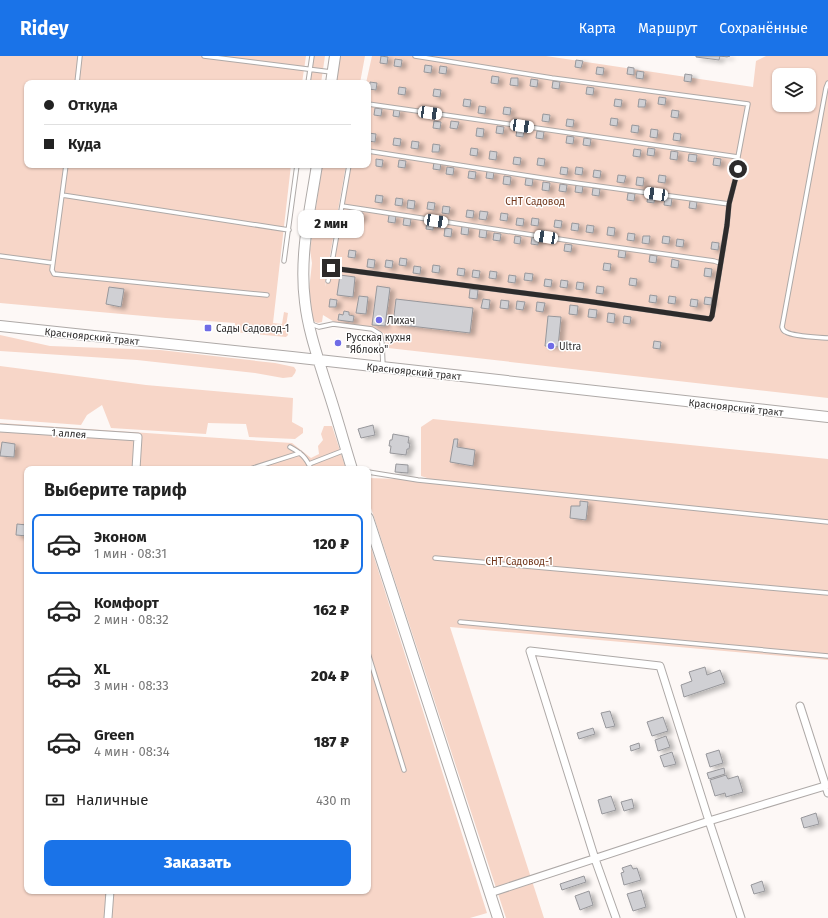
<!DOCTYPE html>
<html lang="ru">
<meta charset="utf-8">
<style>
:root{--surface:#fff;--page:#f6f6f6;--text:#222;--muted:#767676;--line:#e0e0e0;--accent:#1a73e8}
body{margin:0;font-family:"Fira Sans",sans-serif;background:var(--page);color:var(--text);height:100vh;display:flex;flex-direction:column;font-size:15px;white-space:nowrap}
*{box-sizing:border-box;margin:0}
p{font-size:13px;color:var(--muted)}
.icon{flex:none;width:22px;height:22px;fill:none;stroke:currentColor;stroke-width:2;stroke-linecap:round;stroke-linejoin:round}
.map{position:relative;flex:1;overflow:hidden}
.side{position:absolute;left:24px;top:410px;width:347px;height:428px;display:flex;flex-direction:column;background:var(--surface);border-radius:8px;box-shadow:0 1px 3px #0004}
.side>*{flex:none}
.top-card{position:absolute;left:24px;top:24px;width:347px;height:88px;border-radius:8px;box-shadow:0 1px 3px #0004;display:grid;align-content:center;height:88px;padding:0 20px;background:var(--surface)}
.buttons{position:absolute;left:772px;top:12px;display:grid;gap:8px}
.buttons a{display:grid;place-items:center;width:44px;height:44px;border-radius:8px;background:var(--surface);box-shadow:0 1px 3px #0004;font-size:20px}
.end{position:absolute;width:18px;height:18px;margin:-9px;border:5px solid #2d2b2b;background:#fff;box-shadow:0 0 0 2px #fff}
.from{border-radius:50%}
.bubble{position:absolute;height:28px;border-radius:8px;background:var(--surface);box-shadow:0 1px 3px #0004;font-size:13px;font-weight:800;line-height:28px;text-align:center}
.car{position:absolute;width:12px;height:24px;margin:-12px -6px;border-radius:5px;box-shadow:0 0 3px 1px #0007;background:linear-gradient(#fff 24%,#345 0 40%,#fff 0 76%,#345 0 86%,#fff 0)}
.top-card b{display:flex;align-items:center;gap:14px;height:38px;font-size:15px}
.top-card b+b{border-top:1px solid var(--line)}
.top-card i{width:10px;height:10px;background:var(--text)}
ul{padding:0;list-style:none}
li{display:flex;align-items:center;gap:12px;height:60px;margin:0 8px 6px;padding:0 12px;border:2px solid transparent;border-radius:8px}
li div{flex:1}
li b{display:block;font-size:15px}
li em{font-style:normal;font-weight:800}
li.selected{border-color:var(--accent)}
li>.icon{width:36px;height:36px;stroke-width:1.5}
h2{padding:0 20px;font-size:18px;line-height:48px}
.pay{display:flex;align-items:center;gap:10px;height:44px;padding:0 20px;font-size:15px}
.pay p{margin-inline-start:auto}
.primary-button{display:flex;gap:8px;margin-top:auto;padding:8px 20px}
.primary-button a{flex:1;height:46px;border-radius:8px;background:var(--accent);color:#fff;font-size:16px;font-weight:800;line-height:46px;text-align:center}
header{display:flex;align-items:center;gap:24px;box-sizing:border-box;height:56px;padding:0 20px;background:var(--accent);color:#fff}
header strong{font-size:19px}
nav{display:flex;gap:22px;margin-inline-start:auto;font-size:14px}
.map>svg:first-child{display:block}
</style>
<header>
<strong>Ridey</strong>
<nav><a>Карта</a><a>Маршрут</a><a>Сохранённые</a></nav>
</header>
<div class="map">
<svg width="828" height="862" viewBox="0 0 828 862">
<defs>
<filter id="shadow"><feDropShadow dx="4.5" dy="2.5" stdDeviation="2" flood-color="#0004"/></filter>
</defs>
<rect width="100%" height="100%" fill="#fdf8f6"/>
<path fill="#f7d6c8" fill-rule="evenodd" d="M0 0H306L302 27H27V109H291L273 267 282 268 284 256 288 257 286 270 288 279 286 281 234 276 235 267 166 262 0 247Z
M313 0H325L321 27H308Z
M338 0H365L360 27H334Z
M372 0H546L753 31 756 5 766 0H828V342L388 292C384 286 383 283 384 277L341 270 323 259 322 266 318 267 315 266 312 263 309 234 312 207 310 194 322 109H346L326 222 325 231 350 109H368V27H366ZM779 19H809V49H779Z
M0 279 50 290 160 294 275 307 294 311 296 314 295 317 292 321 283 322 255 317 137 304 0 295Z
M0 310 146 329 293 342 292 366 303 372V377L295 383 249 381 246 368 208 367 206 378 111 372 102 349 87 359 81 369 0 363Z
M433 363 828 403V604L450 571 544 862H506L368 443V422L400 423 399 420 430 423 421 420V371Z
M0 367 292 387 311 402 319 398 318 390 323 384 321 378 324 370H332L346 413H27V835H368V482L487 857 470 862H0Z"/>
<path fill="#d0d0d4" stroke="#97979b" filter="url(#shadow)" d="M381 0 388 1 387 8 380 7Z
M696 0H730L727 1 720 0 719 4 696 1Z
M395 3 402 4 401 11 394 10Z
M576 4 583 5 581 12 575 11Z
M425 9 432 10 431 17 424 16Z
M440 10 447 11 446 18 439 17Z
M597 11 604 12 603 19 596 18Z
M628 11 634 12V19L627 18Z
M637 15 644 16 643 23 636 22Z
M685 18 692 19 691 26 684 25Z
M492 20 499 21 498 28 491 27Z
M511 22H518V30L510 29Z
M531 23 538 24 537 31 530 30Z
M553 25 560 26 559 33 552 32Z
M370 26 377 27 376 34 369 33Z
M399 31 406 32 405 39 398 38Z
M587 31 594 32 593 39 586 38Z
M434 33 441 34 440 41 433 40Z
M659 41 666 42 665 49 658 48Z
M464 43 471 44 470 51 463 50Z
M615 43 622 44 621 51 614 50Z
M639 43 646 44 645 51H638Z
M479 50 486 51 485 58 478 57Z
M504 51 511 52 510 59 503 58Z
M375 52 382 53 381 60 374 59Z
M394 53 400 54 399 61 393 60Z
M672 54 679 55 678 62 671 61Z
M543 58 550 59 549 66 542 65Z
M611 62 618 63 617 70 610 69Z
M567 63 574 64 573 71 566 70Z
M434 65 441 66 440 73 433 72Z
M451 65 459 66 457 73 450 72Z
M632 69 639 70 638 77 631 76Z
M497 70 504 71 503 78 496 77Z
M477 72 484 73 483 81 476 80Z
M517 73 524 74 523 81 516 80Z
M651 73 658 74 657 82 650 81Z
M537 75 544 76 543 83 536 82Z
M369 77 376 78 375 86 368 85Z
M674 77 681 78 680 85 673 84Z
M567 80 574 81 573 88 566 87Z
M394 82 401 83 400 90 393 89Z
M584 82 591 83 590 90 583 89Z
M412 85 419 86 418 93 411 92Z
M433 88 440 89 439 96H432Z
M471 92 478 93 477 100 470 99Z
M648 92 655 93 654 100 647 99Z
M634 93 641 94 640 101 633 100Z
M490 95 497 96 496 104 489 103Z
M671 95 678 96 677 104 670 103Z
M689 98 697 99 696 106 688 105Z
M514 101 521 102 520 109 513 108Z
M538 102 545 103 544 110 537 109Z
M714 102 721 103 720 110 713 109Z
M376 103 383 104 382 111 376 110Z
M399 104 406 105 405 112 398 111Z
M434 106 441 107 440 114 433 113Z
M447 111 454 112 453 119 446 118Z
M561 111 568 112 567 119 560 118Z
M576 111 583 112 582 119 575 118Z
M594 114 601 115 600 122 593 121Z
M469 115 476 116 475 123 468 122Z
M487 115 494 116 493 123 486 122Z
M618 119 626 120 624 127 617 126Z
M659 119 666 120 665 127 658 126Z
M504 120 511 121 510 129 503 128Z
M637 121 644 122 643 130 636 129Z
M526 122 533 123 532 130 525 129Z
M543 126 550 127 549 135 542 134Z
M560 128 567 129 566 136 559 135Z
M576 129 583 130 582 137 575 136Z
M593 132 600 133 599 140 592 139Z
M628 137 635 138 634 145 627 144Z
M376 139 383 140 382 147 375 146Z
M648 139 655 140 654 147 647 146Z
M665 141 672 142 671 150 664 149Z
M396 142 403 143 402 150 395 149Z
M408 144 415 145 414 153 407 152Z
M690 145 697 146 696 153 689 152Z
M428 146 435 147 434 154 427 153Z
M443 150 450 151 449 158 442 157Z
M467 154 474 155 473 162 466 161Z
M480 155 488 156 486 164 479 163Z
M356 156 363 157 362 164 355 163Z
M501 157 508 158 507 165 500 164Z
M389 159 396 160 395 167 388 166Z
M404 162 411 163 410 170 403 169Z
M517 162 524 163 523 170 516 169Z
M532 162 539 163 538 170 531 169Z
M555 164 562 165 561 172 554 171Z
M427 165 434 166 433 174 426 173Z
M572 167 579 168 578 175 571 174Z
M587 169 594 170 593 177 586 176Z
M462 170 469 171 468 179 461 178Z
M608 171 615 172 614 180 607 179Z
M445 172 452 173 451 181 444 180Z
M480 173 487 174 486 182 479 181Z
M494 177 501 178 500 185 493 184Z
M628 177 635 178 634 185 627 184Z
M515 180 521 181 520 188 514 187Z
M643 180H650L649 188 642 187Z
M663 180 670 181 669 188 662 187Z
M532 181 539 182 538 189 531 188Z
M677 183 684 184 683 191 676 190Z
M712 186 719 187 718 194 711 193Z
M565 188 572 189 571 196 564 195Z
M349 194 356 195 355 202 348 201Z
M619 194 626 195 625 202 618 201Z
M650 199 657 200 656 207 649 206Z
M400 202 407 203 406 210 399 209Z
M368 203 375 204 374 212 367 211Z
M672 203 679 205 678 212 671 211Z
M386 204 393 205 392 212 385 211Z
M604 207 611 208 610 215 603 214Z
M433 209 440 210 439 217 432 216Z
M414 210 421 211 420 218 413 217Z
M458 212 465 213 464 220 457 219Z
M705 212 712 213 711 221 704 220Z
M473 214 480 215 479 222 472 221Z
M490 215 497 216 496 223 489 222Z
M525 217 533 218 532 225 524 224Z
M340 219 355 221 353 241 337 239Z
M509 219 516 220 515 227 508 226Z
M630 222 637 223 636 230 629 229Z
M545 223 552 224 551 231 544 230Z
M561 224 568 225 567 232 560 231Z
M577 226 584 227 583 234 576 233Z
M377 230 390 232 385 270 372 269Z
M597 230 604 231 603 238 596 237Z
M109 231 124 233 121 251 106 248Z
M470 233 478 234 477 243 469 242Z
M650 239 657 240 656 247 649 246Z
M359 240 368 241 366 258 356 257Z
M669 240 676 241 675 248 668 247Z
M705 241 712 242 711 249 704 248Z
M330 243 337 244 336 251H329Z
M396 243 473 252 470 277 393 268Z
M483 243 490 244 489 253 481 252Z
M691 243 698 244 697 251 690 250Z
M501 244 509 245 508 253 500 252Z
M517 245 525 246 523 254 516 253Z
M537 246 545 247 543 256 536 255Z
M570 249 578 250 577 259 569 258Z
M589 253 597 254 596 262 588 261Z
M344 255 349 256V259L354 260 353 266 338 264 339 258 343 259Z
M608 257 615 258 614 267 607 266Z
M548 260 561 261 558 291 545 290Z
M624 260 631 261 630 268 623 267Z
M654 285 661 286 660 293 653 292Z
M373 369 375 379 361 382 358 373Z
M393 378 409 381 408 387H410L409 393H407L406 399 390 397 391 390H389L390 384H392Z
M454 383H458L457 391 475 394 473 410 450 406Z
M2 386 15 388 14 401 0 400Z
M396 408 408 409V417L395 416Z
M580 445 588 446 586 464 570 462 571 450H580Z
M17 468 27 469V480L16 479Z
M705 611 707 619 720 614 725 627 684 641 681 629 692 625 689 616Z
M610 655 615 670 606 672 601 657Z
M663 661 668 675 652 680 647 666Z
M593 672 595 678 579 683 577 677Z
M666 680 670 691 658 695 655 684Z
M639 687 640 692 631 695 630 690Z
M719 694 723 707 710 711 706 698Z
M672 696 676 708 664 711 660 700Z
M724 712 725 718 709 723 707 717Z
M726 719 728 723 738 720 743 736 726 741 725 737 715 740 710 724Z
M611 740 616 754 602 758 598 744Z
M632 743 634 752 624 755 621 746Z
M816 757 819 768 804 772 801 762Z
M631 809 633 813 637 812 641 824 624 829 621 817 624 816 622 812Z
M584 820 586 826 562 834 560 828Z
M762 825 765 835 754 838 751 829Z
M641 834 646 851 633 855 627 838Z
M589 835 593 849 580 854 575 840Z"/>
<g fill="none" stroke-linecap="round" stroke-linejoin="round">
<defs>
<path id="lane" d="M204 0 331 16
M77 27 80 0
M308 27 312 0
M828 27 826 32 782 271C783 274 783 275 786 276 795 281 818 281 828 282
M368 48 738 101
M368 95 568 126 729 148
M66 109 52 214 54 218 267 239
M62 139 289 174
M342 150 578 186 714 205 720 207
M0 200 53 207
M284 205 297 109
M331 212 586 245 710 263 712 260 727 169 729 148 738 113V101L748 48 552 22 415 0
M328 225 331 212 349 109
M311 268 319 271 333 268 372 273 380 278 382 287 383 310
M290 391C301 397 306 401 311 413
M309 408 345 394
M250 413 300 397
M368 416 418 424 828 466
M435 502 828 537
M460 566 828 600
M368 597 404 714"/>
<path id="street" d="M0 372 138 381 136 413
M800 650 828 737
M490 837 709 765 828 729
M108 862 110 835
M616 862 595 803 530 595 660 610 709 765 741 862"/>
<path id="secondary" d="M331 27 335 0
M317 109C310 154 299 200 305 246 308 273 317 299 325 325 335 354 343 384 352 413
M0 270 292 301 828 361
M368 462 498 862"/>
</defs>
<use href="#lane" stroke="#aea9a7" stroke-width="5.5"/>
<use href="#street" stroke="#aea9a7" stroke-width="9"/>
<use href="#secondary" stroke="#aea9a7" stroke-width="12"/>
<use href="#lane" stroke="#fff" stroke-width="3.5"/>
<use href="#street" stroke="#fff" stroke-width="7"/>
<use href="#secondary" stroke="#fff" stroke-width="10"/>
</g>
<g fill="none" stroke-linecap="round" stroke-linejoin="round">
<path stroke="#2d2b2b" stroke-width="5" d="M331 212 586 245 710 263 712 260 727 169 729 148 738 113"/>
</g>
<g fill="#6f6ce6" stroke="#fff" stroke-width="1.5">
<circle cx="379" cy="264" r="4"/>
<rect x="204" y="268" width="8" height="8" rx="2"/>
<circle cx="338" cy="287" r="4"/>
<circle cx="551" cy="290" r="4"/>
</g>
<g text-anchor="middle" stroke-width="3" stroke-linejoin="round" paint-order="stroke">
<g font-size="10" fill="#71371c" stroke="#fff">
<text x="535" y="149">СНТ Садовод</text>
<text x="519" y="509">СНТ Садовод-1</text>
</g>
<g font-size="10" fill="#2d2b2b" stroke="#fff" text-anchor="start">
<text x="387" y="268">Лихач</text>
<text x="216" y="276">Сады Садовод-1</text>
<text x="346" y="285">Русская кухня<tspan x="346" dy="12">"Яблоко"</tspan></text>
<text x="559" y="294">Ultra</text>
</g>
<g font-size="10" fill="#2d2b2b" stroke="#fff">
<text transform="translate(92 280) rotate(6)" y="4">Красноярский тракт</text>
<text transform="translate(414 315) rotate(6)" y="4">Красноярский тракт</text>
<text transform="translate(736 351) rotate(6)" y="4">Красноярский тракт</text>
<text transform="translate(69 377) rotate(4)" y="4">1 аллея</text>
</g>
</g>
</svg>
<div class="buttons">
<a><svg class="icon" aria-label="layers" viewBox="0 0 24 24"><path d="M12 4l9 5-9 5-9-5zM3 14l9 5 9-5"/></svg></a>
</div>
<i class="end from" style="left:738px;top:113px"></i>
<i class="end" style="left:331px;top:212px"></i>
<div class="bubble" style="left:298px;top:154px;width:66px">2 мин</div>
<i class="car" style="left:430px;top:57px;rotate:98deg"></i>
<i class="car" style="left:522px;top:70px;rotate:98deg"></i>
<i class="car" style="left:656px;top:138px;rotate:278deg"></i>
<i class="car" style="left:436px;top:165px;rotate:99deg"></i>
<i class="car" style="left:546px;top:181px;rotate:279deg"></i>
<div class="top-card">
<b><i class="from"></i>Откуда</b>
<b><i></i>Куда</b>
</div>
<section class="side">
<h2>Выберите тариф</h2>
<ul>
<li class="selected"><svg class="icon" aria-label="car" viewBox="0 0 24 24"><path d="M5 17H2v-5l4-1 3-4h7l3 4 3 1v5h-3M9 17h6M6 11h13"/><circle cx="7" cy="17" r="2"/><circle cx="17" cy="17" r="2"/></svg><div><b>Эконом</b><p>1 мин · 08:31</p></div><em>120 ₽</em></li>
<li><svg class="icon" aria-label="car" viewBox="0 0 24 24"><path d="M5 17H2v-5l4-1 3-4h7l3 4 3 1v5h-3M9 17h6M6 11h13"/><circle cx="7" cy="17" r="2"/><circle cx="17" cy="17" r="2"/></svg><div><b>Комфорт</b><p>2 мин · 08:32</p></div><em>162 ₽</em></li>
<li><svg class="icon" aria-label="car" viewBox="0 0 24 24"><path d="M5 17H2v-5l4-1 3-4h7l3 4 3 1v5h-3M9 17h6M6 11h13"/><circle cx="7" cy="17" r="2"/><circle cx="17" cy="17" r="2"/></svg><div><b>XL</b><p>3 мин · 08:33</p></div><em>204 ₽</em></li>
<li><svg class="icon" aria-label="car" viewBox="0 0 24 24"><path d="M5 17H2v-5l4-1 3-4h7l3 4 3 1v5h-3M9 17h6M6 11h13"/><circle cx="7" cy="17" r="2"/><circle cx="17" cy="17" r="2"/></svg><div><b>Green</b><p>4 мин · 08:34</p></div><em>187 ₽</em></li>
</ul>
<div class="pay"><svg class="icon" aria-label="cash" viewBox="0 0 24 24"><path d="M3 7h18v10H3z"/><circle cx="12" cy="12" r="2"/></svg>Наличные<p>430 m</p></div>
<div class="primary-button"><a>Заказать</a></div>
</section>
</div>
